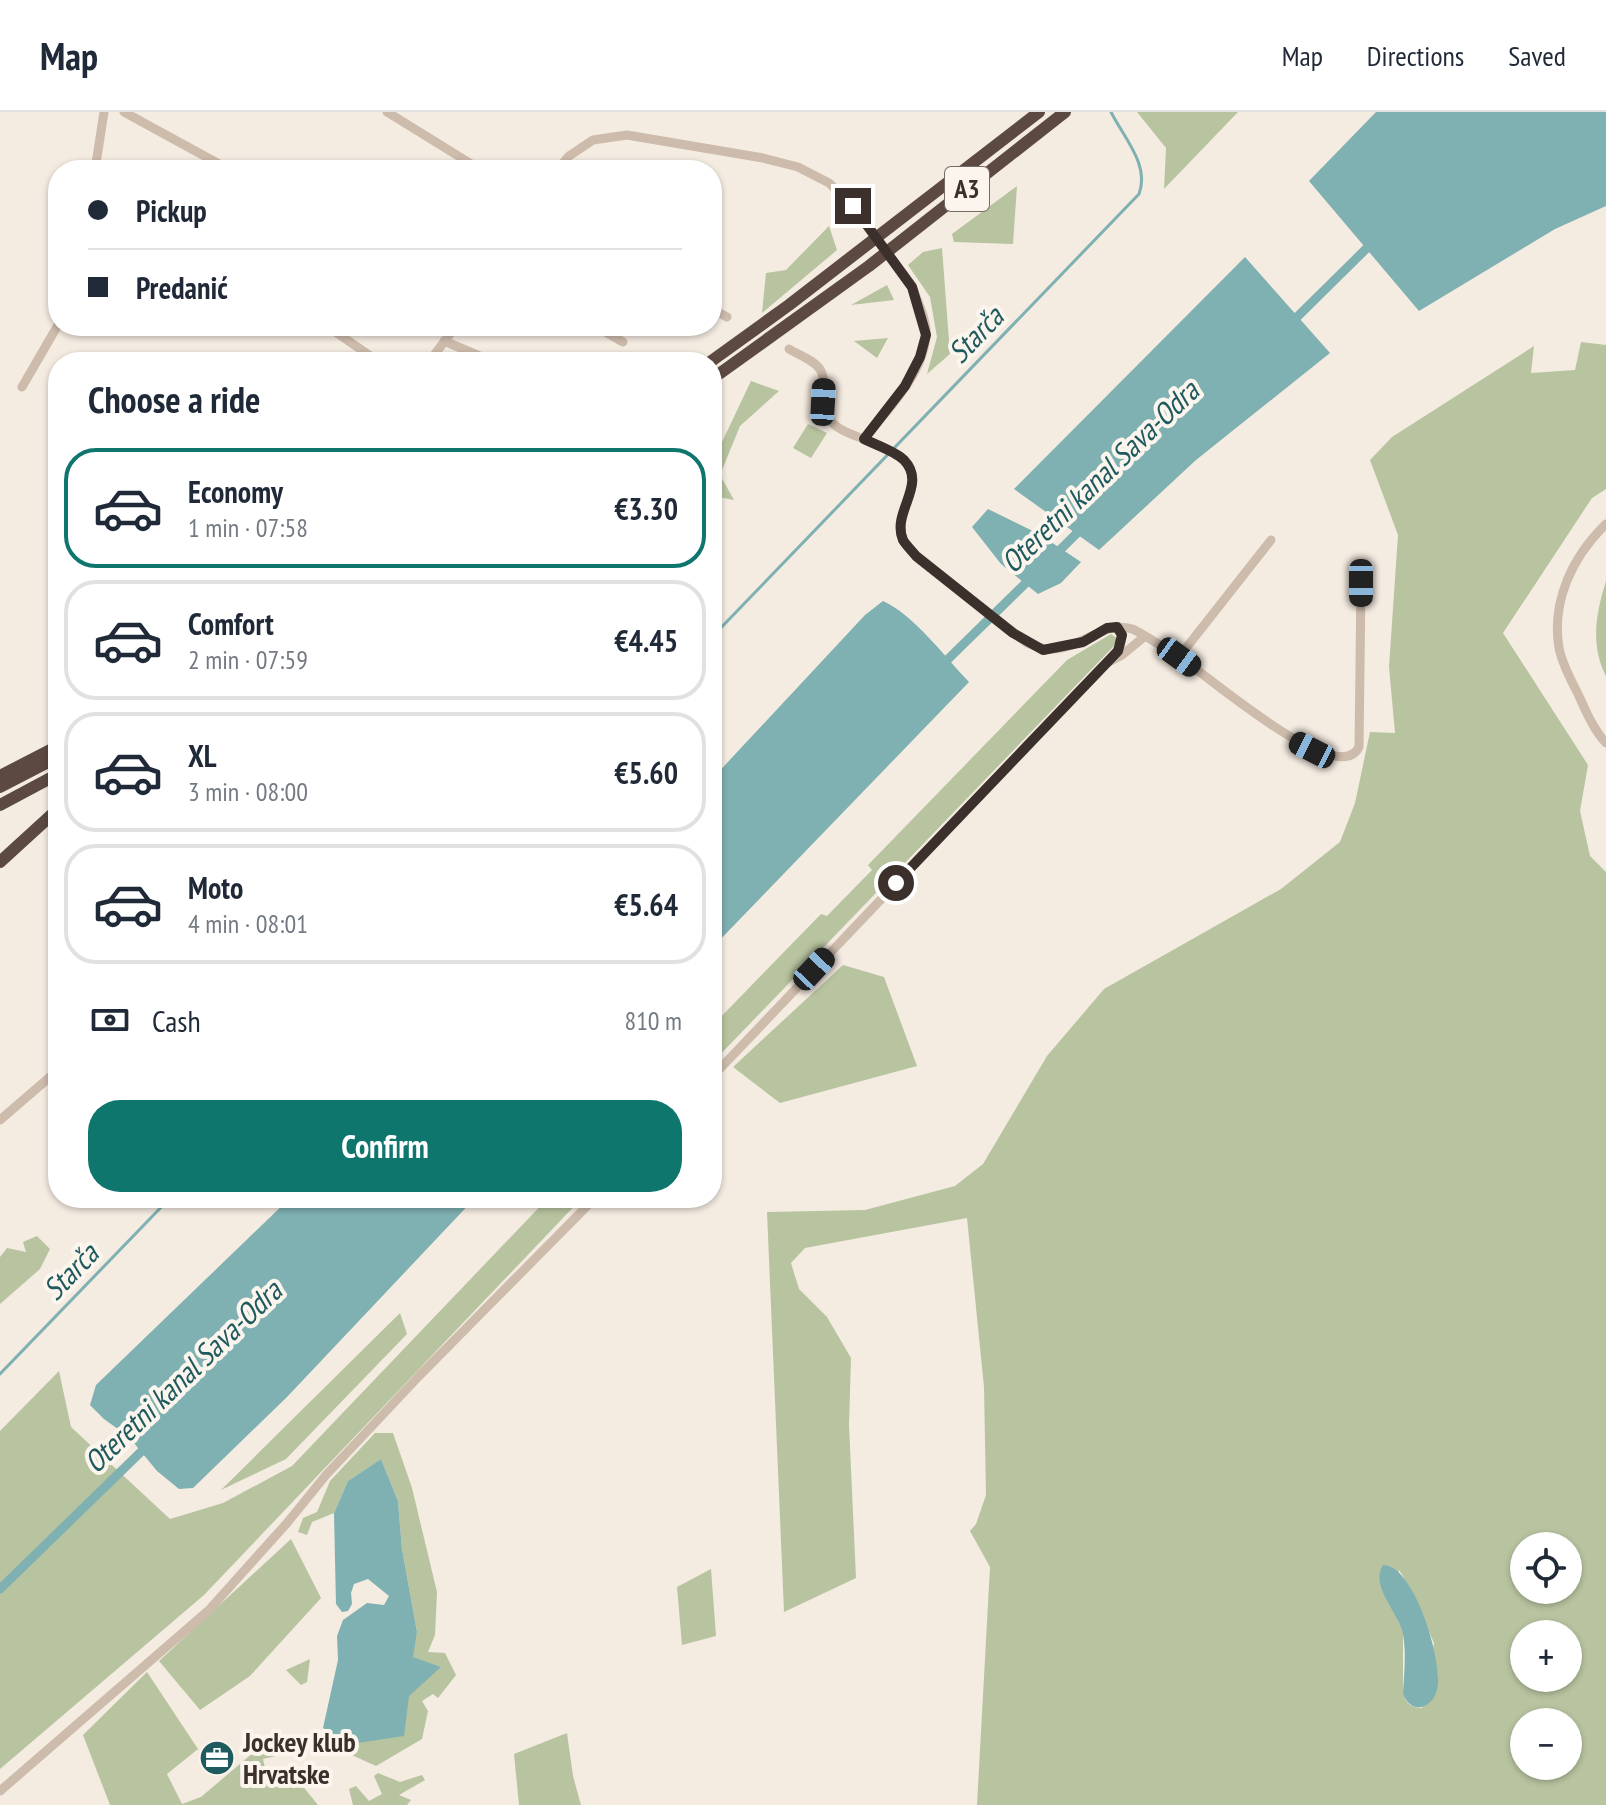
<!DOCTYPE html>
<meta charset="utf-8">
<style>
:root{--surface:#fff;--page:#f2f2f3;--text:#1f2937;--muted:#747a83;--line:#e0e1e3;--accent:#0f766e}
body{margin:0;font-family:"PT Sans Narrow",sans-serif;background:var(--page);color:var(--text);height:100vh;display:flex;flex-direction:column;font-size:30px;white-space:nowrap}
*{box-sizing:border-box;margin:0}
p{font-size:26px;color:var(--muted)}
.icon{flex:none;width:44px;height:44px;fill:none;stroke:currentColor;stroke-width:2;stroke-linecap:round;stroke-linejoin:round}
.map{position:relative;flex:1;overflow:hidden}
.panel{position:absolute;left:48px;top:240px;width:674px;height:856px;display:flex;flex-direction:column;background:var(--surface);border-radius:32px;box-shadow:0 2px 6px #0004}
.panel>*{flex:none}
.top-card{position:absolute;left:48px;top:48px;width:674px;height:176px;border-radius:32px;box-shadow:0 2px 6px #0004;display:grid;align-content:center;height:176px;padding:0 40px;background:var(--surface)}
.tools{position:absolute;left:1510px;top:1420px;display:grid;gap:16px}
.tools a{display:grid;place-items:center;width:72px;height:72px;border-radius:50%;background:var(--surface);box-shadow:0 2px 6px #0004;font-size:40px}
.end{position:absolute;width:36px;height:36px;margin:-18px;border:10px solid #3b302b;background:#fff;box-shadow:0 0 0 4px #fff}
.from{border-radius:50%}
.car{position:absolute;width:24px;height:48px;margin:-24px -12px;border-radius:10px;box-shadow:0 0 6px 2px #0007;background:linear-gradient(#222 24%,#8ab4d8 0 40%,#222 0 76%,#8ab4d8 0 86%,#222 0)}
.top-card b{display:flex;align-items:center;gap:28px;height:76px;font-size:30px}
.top-card b+b{border-top:2px solid var(--line)}
.top-card i{width:20px;height:20px;background:var(--text)}
ul{padding:0;list-style:none}
li{display:flex;align-items:center;gap:24px;height:120px;margin:0 16px 12px;padding:0 24px;border:4px solid var(--line);border-radius:32px}
li div{flex:1}
li b{display:block;font-size:30px}
li em{font-style:normal;font-weight:700}
li.active{border-color:var(--accent)}
li>.icon{width:72px;height:72px;stroke-width:1.5}
h2{padding:0 40px;font-size:36px;line-height:96px}
.pay{display:flex;align-items:center;gap:20px;height:88px;padding:0 40px;font-size:30px}
.pay p{margin-inline-start:auto}
.primary-button{display:flex;gap:16px;margin-top:auto;padding:16px 40px}
.primary-button a{flex:1;height:92px;border-radius:32px;background:var(--accent);color:#fff;font-size:32px;font-weight:700;line-height:92px;text-align:center}
header{display:flex;align-items:center;gap:48px;box-sizing:border-box;height:112px;padding:0 40px;background:var(--surface);border-bottom:2px solid var(--line)}
header strong{font-size:38px}
nav{display:flex;gap:44px;margin-inline-start:auto;font-size:28px}
.map>svg:first-child{display:block}
</style>
<header>
<strong>Map</strong>
<nav><a>Map</a><a>Directions</a><a>Saved</a></nav>
</header>
<div class="map">
<svg width="1606" height="1693" viewBox="0 0 1606 1693">
<rect width="100%" height="100%" fill="#f4ebe1"/>
<path fill="#b8c4a0" fill-rule="evenodd" d="M1137 0H1238L1164 77 1166 36Z
M1017 74 1013 132 954 130 952 122Z
M829 114 837 138 762 201 766 161 786 158Z
M942 136 950 242 927 262 937 225 930 185 908 153 923 140Z
M887 173 894 188 851 193Z
M888 226 877 246 854 229Z
M1581 230 1606 233V377L1592 386 1503 521 1588 653 1580 699 1590 744 1606 760V1693H977L990 1455 970 1419 976 1412 986 1383 984 1275 967 1106 805 1136 791 1151 799 1177 827 1205 851 1246 849 1313 856 1466 784 1500 767 1100 865 1098 955 1074 983 1052 1047 944 1104 877 1281 777 1340 730 1355 691 1370 620 1395 621 1389 555 1398 423 1370 348 1392 325 1534 234 1531 261 1575 258ZM1524 1434H1568V1478H1524ZM1399 1458 1409 1474 1434 1531 1422 1596C1411 1595 1407 1593 1403 1582V1520L1395 1500ZM1524 1522H1568V1566H1524ZM1524 1610H1568V1654H1524Z
M751 269 779 279 740 314 720 363 734 388 712 384V351Z
M808 312 827 321 811 346 793 336Z
M1606 469V564C1590 533 1596 501 1606 469Z
M1111 522 1118 527 1112 536 712 951V914L821 802 827 804 872 758 868 753 1067 548Z
M843 853 884 865 917 954 780 991 733 955Z
M548 1086H582L204 1483 0 1657V1319L59 1259 71 1315 170 1407 223 1391 292 1354Z
M37 1124 50 1137 40 1157 0 1192V1145L7 1136 26 1140 23 1130Z
M400 1201 407 1222 286 1347 221 1378Z
M375 1321H393L412 1376 437 1480 435 1523 428 1540 445 1541 456 1563 438 1586 433 1582 422 1589 428 1599 422 1627 376 1654 336 1636 341 1626 351 1632 440 1555 412 1545 417 1520 402 1437 398 1389 381 1347 348 1369 334 1401 312 1410 307 1423 298 1420 303 1406 317 1400 330 1369Z
M291 1427 321 1486 250 1564 200 1598 159 1549Z
M711 1457 716 1524 682 1533 677 1475Z
M310 1547 307 1570 301 1573 286 1558Z
M147 1560 198 1637 167 1662 182 1692 201 1685 267 1629 280 1643 263 1647 267 1665 292 1661 318 1693H110L83 1623Z
M567 1621 573 1664 581 1693H519L514 1642Z
M378 1661 400 1670 422 1663 425 1668 399 1683 411 1688 407 1693H330H353L349 1677 356 1674 369 1689 382 1682 374 1664Z"/>
<path fill="#7fb0b2" d="M1376 0H1606V94L1555 117 1419 199 1309 69Z
M1245 145 1330 241 1196 348 1099 438 1014 377Z
M988 397 1039 422 1081 450 1061 471 1038 482 1001 452 972 415Z
M883 489C914 503 945 545 969 570L712 836V667L865 503Z
M290 1086H475L287 1285 193 1376 179 1377 157 1359 129 1325 104 1307 90 1293 96 1273Z
M381 1347 398 1389 402 1437 417 1520 413 1545 441 1555 409 1584 404 1624 351 1632 323 1616 338 1548 337 1524 343 1508 367 1491 384 1493 389 1484 368 1467 354 1472 351 1481 352 1492 348 1499 342 1500 336 1492 334 1401 348 1369Z
M1383 1453C1414 1452 1444 1551 1437 1578 1432 1597 1411 1603 1403 1582 1404 1562 1407 1537 1402 1518 1396 1498 1370 1473 1383 1453Z"/>
<g fill="none" stroke-linecap="round" stroke-linejoin="round">
<path stroke="#7fb0b2" stroke-width="3" d="M712 525 1139 82C1150 53 1124 26 1111 0
M0 1262 170 1086"/>
<path stroke="#7fb0b2" stroke-width="9" d="M1290 212 1373 130
M1053 445 1082 416
M941 554 1034 463
M0 1477 149 1332"/>
<path stroke="#cdbbac" stroke-width="9" d="M124 0 230 58
M387 0 481 58
M95 58 104 0
M557 58 569 44 593 28 627 23 763 46 798 55 829 71 853 94
M912 175C918 190 927 208 926 224 923 263 887 298 864 327 876 333 895 339 904 348 928 373 892 400 903 428 906 433 912 439 916 444L1027 531C1074 553 1095 506 1132 517 1137 518 1171 540 1179 545 1204 560 1338 679 1359 635L1361 471
M712 197 727 205
M327 214 379 250
M595 214 623 230
M444 229 494 250
M789 237C799 243 816 249 821 259 824 265 824 272 823 278 822 311 836 317 864 327
M429 250 456 214
M22 275 58 213
M1606 412C1573 444 1551 489 1559 536 1562 552 1571 568 1578 582 1586 599 1593 617 1606 631
M1113 544C1120 537 1123 529 1121 519L1117 515
M1179 545 1271 428
M712 965 1105 552 1122 543 1144 525
M0 1008 58 958
M0 1679 209 1498 287 1411 326 1363 419 1264 595 1086"/>
<path stroke="#5c4a42" stroke-width="12" d="M710 250 789 193 1039 0
M712 267 869 154 1065 0
M0 664 58 634
M0 675 58 645
M0 693 58 662
M0 750 58 697"/>
<path stroke="#cdbbac" stroke-width="9" d="M853 94 912 175"/>
</g>
<g fill="none" stroke-linecap="round" stroke-linejoin="round">
<path stroke="#3b302b" stroke-width="10" d="M853 94 912 175 926 223 920 245 905 274 864 327C876 333 895 339 904 348 928 373 891 400 903 428 906 433 912 439 916 444L1013 521 1043 538 1083 530 1107 516 1117 515 1122 523 1118 539 896 771"/>
</g>
<defs>
<symbol id="office-disc" viewBox="-11 -11 22 22"><circle r="9.5" fill="#1f5a5e" stroke="#fbf5ee"/><path d="M-6-3h4V-5.5h4V-3h4V5H-6ZM-1-4.5V-3h2v-1.5ZM-6 0V1H6V0Z" fill="#fff"/></symbol>
</defs>
<g fill-rule="evenodd">
<use href="#office-disc" x="197" y="1626" width="40" height="40"/>
</g>
<g text-anchor="middle" stroke-width="8" stroke-linejoin="round" paint-order="stroke">
<rect fill="#fbf5ee" stroke="#756b66" stroke-width="2" x="945" y="55" width="44" height="44" rx="6"/>
<g font-size="26" font-weight="bold" fill="#3b302b">
<text x="967" y="86">A3</text>
</g>
<g font-size="28" font-weight="bold" fill="#3b302b" stroke="#fbf5ee" text-anchor="start">
<text x="243" y="1640">Jockey klub<tspan x="243" dy="32">Hrvatske</tspan></text>
</g>
<g font-size="30" font-style="italic" fill="#1f5a5e" stroke="#fbf5ee">
<text transform="translate(976 223) rotate(-46)" y="10">Starča</text>
<text transform="translate(1100 365) rotate(-44)" y="10">Oteretni kanal Sava-Odra</text>
<text transform="translate(71 1160) rotate(-46)" y="10">Starča</text>
<text transform="translate(183 1265) rotate(-44)" y="10">Oteretni kanal Sava-Odra</text>
</g>
</g>
</svg>
<div class="tools">
<a><svg class="icon" aria-label="locate" viewBox="0 0 24 24"><circle cx="12" cy="12" r="6"/><path d="M12 2v4M12 18v4M2 12h4M18 12h4"/></svg></a>
<a>+</a>
<a>−</a>
</div>
<i class="end from" style="left:896px;top:771px"></i>
<i class="end" style="left:853px;top:94px"></i>
<i class="car" style="left:823px;top:290px;rotate:3deg"></i>
<i class="car" style="left:1361px;top:471px;rotate:180deg"></i>
<i class="car" style="left:1179px;top:545px;rotate:126deg"></i>
<i class="car" style="left:1312px;top:638px;rotate:297deg"></i>
<i class="car" style="left:814px;top:857px;rotate:43deg"></i>
<div class="top-card">
<b><i class="from"></i>Pickup</b>
<b><i></i>Predanić</b>
</div>
<section class="panel">
<h2>Choose a ride</h2>
<ul>
<li class="active"><svg class="icon" aria-label="car" viewBox="0 0 24 24"><path d="M5 17H2v-5l4-1 3-4h7l3 4 3 1v5h-3M9 17h6M6 11h13"/><circle cx="7" cy="17" r="2"/><circle cx="17" cy="17" r="2"/></svg><div><b>Economy</b><p>1 min · 07:58</p></div><em>€3.30</em></li>
<li><svg class="icon" aria-label="car" viewBox="0 0 24 24"><path d="M5 17H2v-5l4-1 3-4h7l3 4 3 1v5h-3M9 17h6M6 11h13"/><circle cx="7" cy="17" r="2"/><circle cx="17" cy="17" r="2"/></svg><div><b>Comfort</b><p>2 min · 07:59</p></div><em>€4.45</em></li>
<li><svg class="icon" aria-label="car" viewBox="0 0 24 24"><path d="M5 17H2v-5l4-1 3-4h7l3 4 3 1v5h-3M9 17h6M6 11h13"/><circle cx="7" cy="17" r="2"/><circle cx="17" cy="17" r="2"/></svg><div><b>XL</b><p>3 min · 08:00</p></div><em>€5.60</em></li>
<li><svg class="icon" aria-label="car" viewBox="0 0 24 24"><path d="M5 17H2v-5l4-1 3-4h7l3 4 3 1v5h-3M9 17h6M6 11h13"/><circle cx="7" cy="17" r="2"/><circle cx="17" cy="17" r="2"/></svg><div><b>Moto</b><p>4 min · 08:01</p></div><em>€5.64</em></li>
</ul>
<div class="pay"><svg class="icon" aria-label="cash" viewBox="0 0 24 24"><path d="M3 7h18v10H3z"/><circle cx="12" cy="12" r="2"/></svg>Cash<p>810 m</p></div>
<div class="primary-button"><a>Confirm</a></div>
</section>
</div>
